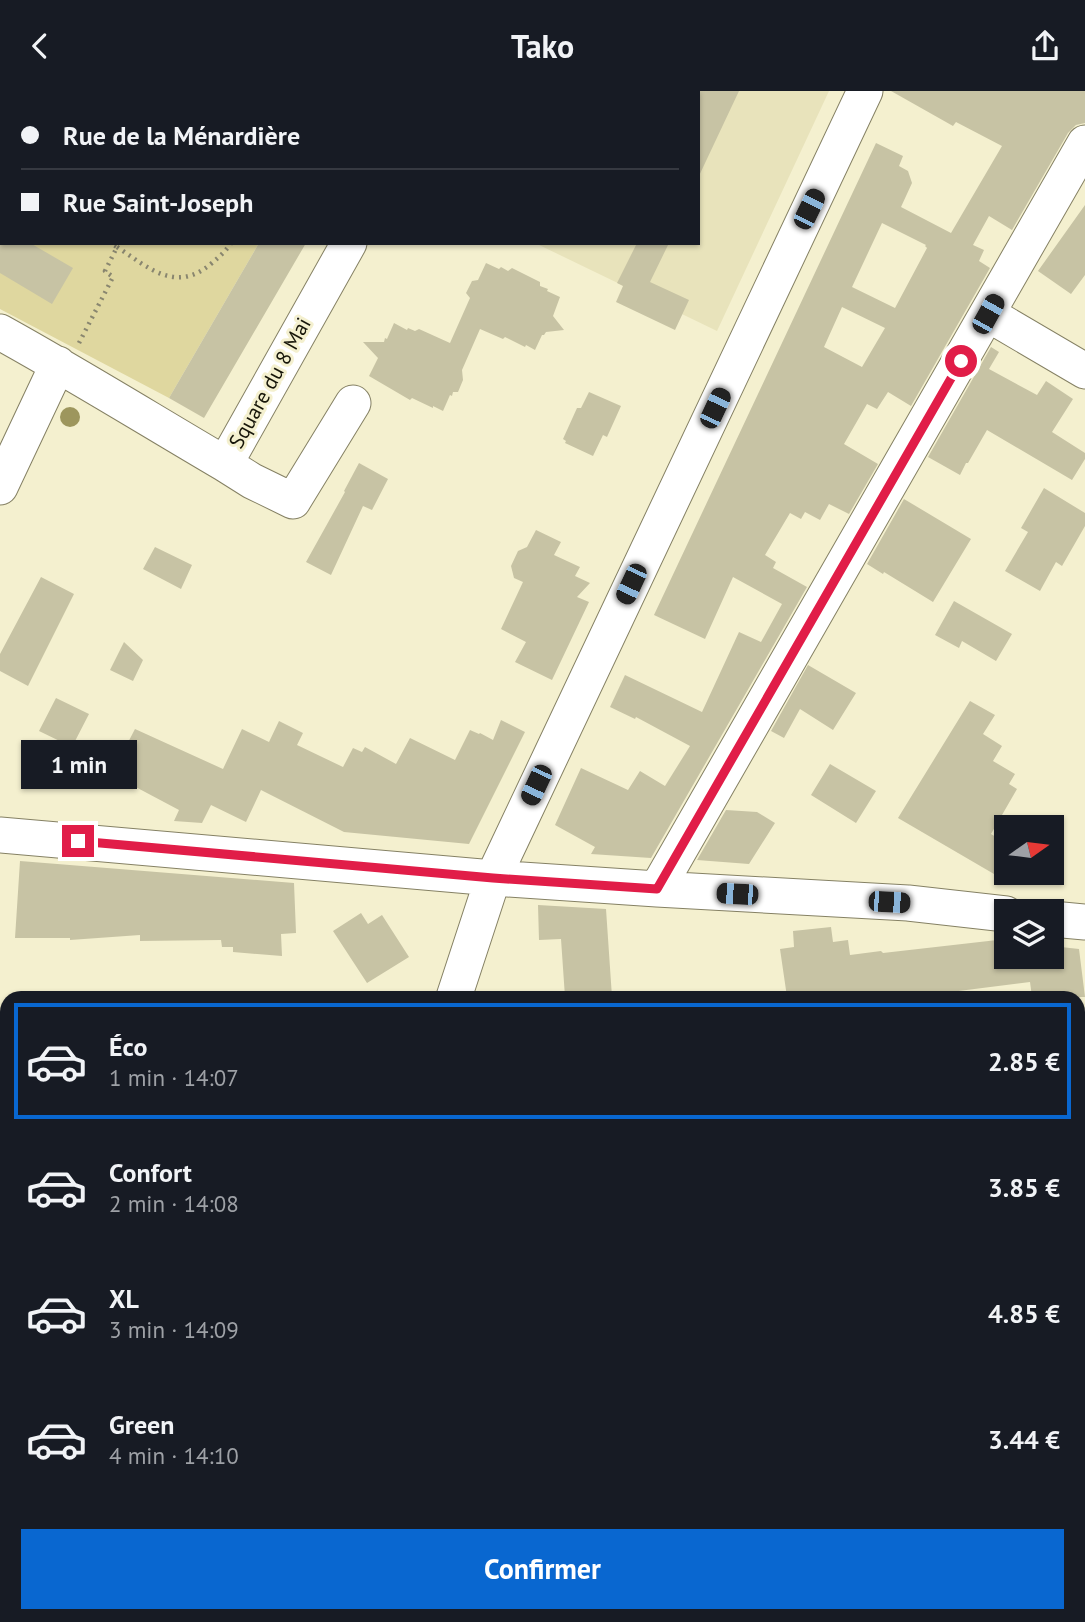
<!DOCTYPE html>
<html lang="fr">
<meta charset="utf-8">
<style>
:root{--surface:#171b24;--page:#20242c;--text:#f1f3f6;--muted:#9ea1a6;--line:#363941;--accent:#0967d0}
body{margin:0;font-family:"PT Sans",sans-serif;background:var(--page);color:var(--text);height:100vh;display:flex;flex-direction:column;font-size:26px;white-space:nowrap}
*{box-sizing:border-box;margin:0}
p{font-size:23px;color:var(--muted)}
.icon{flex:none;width:38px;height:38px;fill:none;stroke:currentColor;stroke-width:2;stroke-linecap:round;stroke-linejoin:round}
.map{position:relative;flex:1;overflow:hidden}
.panel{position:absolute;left:0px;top:900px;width:1085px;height:632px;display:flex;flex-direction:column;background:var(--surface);border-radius:21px 21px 0 0;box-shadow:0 2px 5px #0004}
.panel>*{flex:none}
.banner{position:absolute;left:0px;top:0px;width:700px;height:154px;box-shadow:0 2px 5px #0004;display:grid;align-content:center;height:154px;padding:0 21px;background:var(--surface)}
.needle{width:46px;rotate:76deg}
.tools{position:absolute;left:994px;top:724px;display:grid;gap:14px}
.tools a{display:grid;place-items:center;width:70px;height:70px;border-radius:0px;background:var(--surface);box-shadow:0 2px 5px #0004;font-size:35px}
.end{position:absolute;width:32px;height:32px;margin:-16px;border:9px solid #e11d48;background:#fff;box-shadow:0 0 0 4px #fff}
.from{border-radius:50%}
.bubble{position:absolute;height:49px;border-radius:0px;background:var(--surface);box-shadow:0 2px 5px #0004;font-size:23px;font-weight:600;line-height:49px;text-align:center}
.car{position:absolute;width:21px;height:42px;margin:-21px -10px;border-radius:9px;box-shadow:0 0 5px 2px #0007;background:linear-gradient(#222 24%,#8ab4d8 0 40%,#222 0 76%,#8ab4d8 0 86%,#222 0)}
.banner b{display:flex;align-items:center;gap:24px;height:66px;font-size:26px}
.banner b+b{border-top:2px solid var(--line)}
.banner i{width:18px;height:18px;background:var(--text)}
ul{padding:12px 0 0;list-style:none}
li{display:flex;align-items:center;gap:21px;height:116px;margin:0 14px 10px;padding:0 7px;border:4px solid transparent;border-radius:0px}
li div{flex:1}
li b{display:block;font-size:26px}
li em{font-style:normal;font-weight:600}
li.selected{border-color:var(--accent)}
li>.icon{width:63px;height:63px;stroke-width:1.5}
.cta{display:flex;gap:14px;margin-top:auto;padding:14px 21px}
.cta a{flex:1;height:80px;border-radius:0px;background:var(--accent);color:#fff;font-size:28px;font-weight:600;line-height:80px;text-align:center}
header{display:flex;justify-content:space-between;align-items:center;height:91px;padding:0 21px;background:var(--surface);font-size:32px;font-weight:600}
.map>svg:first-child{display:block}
</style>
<header><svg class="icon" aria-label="back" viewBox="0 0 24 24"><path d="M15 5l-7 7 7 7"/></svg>Tako<svg class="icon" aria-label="share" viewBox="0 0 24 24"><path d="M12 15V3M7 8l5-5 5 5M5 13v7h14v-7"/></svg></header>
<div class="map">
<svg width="1085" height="1531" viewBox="0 0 1085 1531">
<rect width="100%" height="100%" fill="#f4f0cf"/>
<path fill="#e8e3bb" d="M515 0H829L717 240 535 152H698V2H515Z"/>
<path fill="#dfd79f" d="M0 0H229L232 2H2V152H259L169 307 0 218Z"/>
<path fill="#c7c3a4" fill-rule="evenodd" d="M698 0H739L698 87Z
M891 0H1085V32L1076 34 1068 42 1012 139 989 125 973 154 984 159 979 170 990 177 911 315 888 301 877 318 867 313 844 353 878 373 849 423 829 413 820 429 805 421 801 428 790 422 765 464 776 471 773 477 807 496 651 767 591 763 595 756 555 734 581 677 628 699 640 680 665 695 690 655 636 626 635 628 610 616 625 584 702 621 739 541 761 551 782 513 733 486 705 548 654 524 876 52 903 65 899 75 908 80 912 92 901 116 951 142 1002 55 956 31 953 35ZM882 132 926 154 925 155 927 157 895 217 852 196ZM842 216 885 237 862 276 824 256Z
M1085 114V184L1071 203 1038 180Z
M0 152H30L73 177 52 213 0 182Z
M259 152H306L204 327 169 307Z
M637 152H669L650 191 689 209 675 239 616 211 623 195 617 192Z
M486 172 499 178 501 176 508 180 512 177 540 191V195L548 198 547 200 560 206 553 225 564 239 546 241 544 244H542L535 259 526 254 525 256 505 246 503 248 480 238 462 279 463 289 458 301H453L452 305 450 304 443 320 433 315V317L412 307 410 309 369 285 378 267 363 251H384L385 247 387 248 394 232 407 239 408 237 415 240 419 238 450 252 470 207 466 202 472 190 478 189Z
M991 256 999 261 989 278 1037 304 1046 290 1073 308 1052 341 1085 362V368L1072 389 987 339 968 372H966L960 384 928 366Z
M589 301 621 315 607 346 603 344 593 365 565 352 566 350 563 348 577 317H581Z
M359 372 388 388 372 419 363 415 331 484 306 471 345 401 344 400Z
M1044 397 1085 422V435L1062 475 1056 471 1040 500 1005 480 1028 441 1021 437Z
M904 408 971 448 933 511 884 481 883 483 867 473Z
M536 439 561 451 554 464 580 476 575 485 590 492 577 506 589 511 552 589 515 571 526 551 501 538 523 491 514 487 511 475 518 460 527 456Z
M155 456 192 474 181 498 143 478Z
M41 486 74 503 28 595 0 580V563Z
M954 510 1012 543 996 570 962 550 959 557 935 544Z
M124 551 143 569 133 590 110 579Z
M808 574 856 602 833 639 800 618 784 647 771 640Z
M56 607 89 623 72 656 39 640Z
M970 610 995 624 983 643 1002 655 993 670 1015 683 1009 693 1017 698 991 743 1006 752V790L898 727Z
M501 629 525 641 469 753 344 741 261 699 246 731 211 714 202 732 174 730 179 719 130 693 134 686 124 680 133 664 124 659 135 638 223 678 242 638 269 651 279 630 303 642 297 654 343 676 353 657 362 661 365 656 396 673 410 647 455 669 470 639 479 643 480 642 493 649Z
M830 673 876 700 856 732 811 704Z
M726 719 757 721 775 732 749 773 697 769Z
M20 770 294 792 296 842 281 843 282 865 233 861V856H222L221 849 140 850V844L70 849V847H15Z
M538 814 606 818 612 906H565L561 848 539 849Z
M361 822 368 833 382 824 409 866 367 892 333 840Z
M831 836 833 851 848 849 850 864 881 860 883 862 1006 848V866H1052V855L1079 858 1085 906H1032L1030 891 919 905 918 902 881 906H787L780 858 794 856 793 840Z"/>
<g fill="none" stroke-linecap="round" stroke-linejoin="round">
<defs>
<path id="minor" d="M372 0 375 2
M988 223 1085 280
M0 241C76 283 150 329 225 373L349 152
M225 373 252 390 293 410 353 312
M0 396 58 273
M0 744 493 787 657 798 908 812 1006 823
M657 798 1085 52
M1052 828 1085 831
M454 906 493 787 865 0
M1078 1312 1085 1310
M1078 1496 1085 1502
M723 1524 730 1531
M256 1531 258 1524
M533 1531 550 1524"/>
</defs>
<use href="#minor" stroke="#858164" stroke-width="37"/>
<path stroke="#89866f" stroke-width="4.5" stroke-dasharray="2 5" stroke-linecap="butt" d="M133 0 135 2
M58 2 59 0
M0 86 2 87
M117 156C149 177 176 203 212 172 219 166 226 160 231 152
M79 252 113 186 105 180 117 156 110 152"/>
<use href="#minor" stroke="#fff" stroke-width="35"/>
</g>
<circle fill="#9d965d" cx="70" cy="326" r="10"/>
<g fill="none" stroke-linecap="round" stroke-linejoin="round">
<path stroke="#e11d48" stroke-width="9" d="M78 750 493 787 657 798 961 270"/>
</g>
<g text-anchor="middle" stroke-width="6" stroke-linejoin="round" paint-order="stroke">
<g font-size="21" fill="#161509" stroke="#f4f0cf">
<text transform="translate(270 292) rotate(-61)" y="7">Square du 8 Mai</text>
</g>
</g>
</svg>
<div class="tools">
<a><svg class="needle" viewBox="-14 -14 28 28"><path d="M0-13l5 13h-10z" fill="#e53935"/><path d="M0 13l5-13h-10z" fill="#9ea1a6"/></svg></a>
<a><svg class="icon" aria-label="layers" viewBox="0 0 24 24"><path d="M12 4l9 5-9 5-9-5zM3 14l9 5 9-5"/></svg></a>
</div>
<i class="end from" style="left:961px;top:270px"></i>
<i class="end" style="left:78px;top:750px"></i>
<div class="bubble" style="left:21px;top:649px;width:116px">1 min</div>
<i class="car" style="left:809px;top:118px;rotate:26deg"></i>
<i class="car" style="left:988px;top:223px;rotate:29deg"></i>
<i class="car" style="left:715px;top:317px;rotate:25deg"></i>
<i class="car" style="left:631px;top:493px;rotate:205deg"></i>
<i class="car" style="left:536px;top:694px;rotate:205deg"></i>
<i class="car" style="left:737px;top:803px;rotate:273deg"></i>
<i class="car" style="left:889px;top:811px;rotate:93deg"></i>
<div class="banner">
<b><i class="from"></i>Rue de la Ménardière</b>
<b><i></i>Rue Saint-Joseph</b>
</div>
<section class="panel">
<ul>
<li class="selected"><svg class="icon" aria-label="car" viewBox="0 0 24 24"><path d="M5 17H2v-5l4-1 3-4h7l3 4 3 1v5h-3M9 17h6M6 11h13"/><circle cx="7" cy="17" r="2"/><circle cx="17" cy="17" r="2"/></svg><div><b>Éco</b><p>1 min · 14:07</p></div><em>2.85 €</em></li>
<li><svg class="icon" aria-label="car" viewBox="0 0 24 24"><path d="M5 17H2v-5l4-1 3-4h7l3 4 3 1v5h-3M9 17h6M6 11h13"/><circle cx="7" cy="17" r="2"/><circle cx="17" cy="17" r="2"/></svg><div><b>Confort</b><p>2 min · 14:08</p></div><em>3.85 €</em></li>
<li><svg class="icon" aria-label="car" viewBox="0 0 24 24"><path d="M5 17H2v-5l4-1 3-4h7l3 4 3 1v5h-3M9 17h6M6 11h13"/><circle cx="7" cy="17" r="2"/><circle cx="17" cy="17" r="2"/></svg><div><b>XL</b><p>3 min · 14:09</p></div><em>4.85 €</em></li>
<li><svg class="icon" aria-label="car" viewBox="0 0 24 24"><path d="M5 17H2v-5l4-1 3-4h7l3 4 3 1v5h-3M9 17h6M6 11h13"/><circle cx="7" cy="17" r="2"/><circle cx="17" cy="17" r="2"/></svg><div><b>Green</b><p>4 min · 14:10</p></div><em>3.44 €</em></li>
</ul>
<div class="cta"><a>Confirmer</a></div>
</section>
</div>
